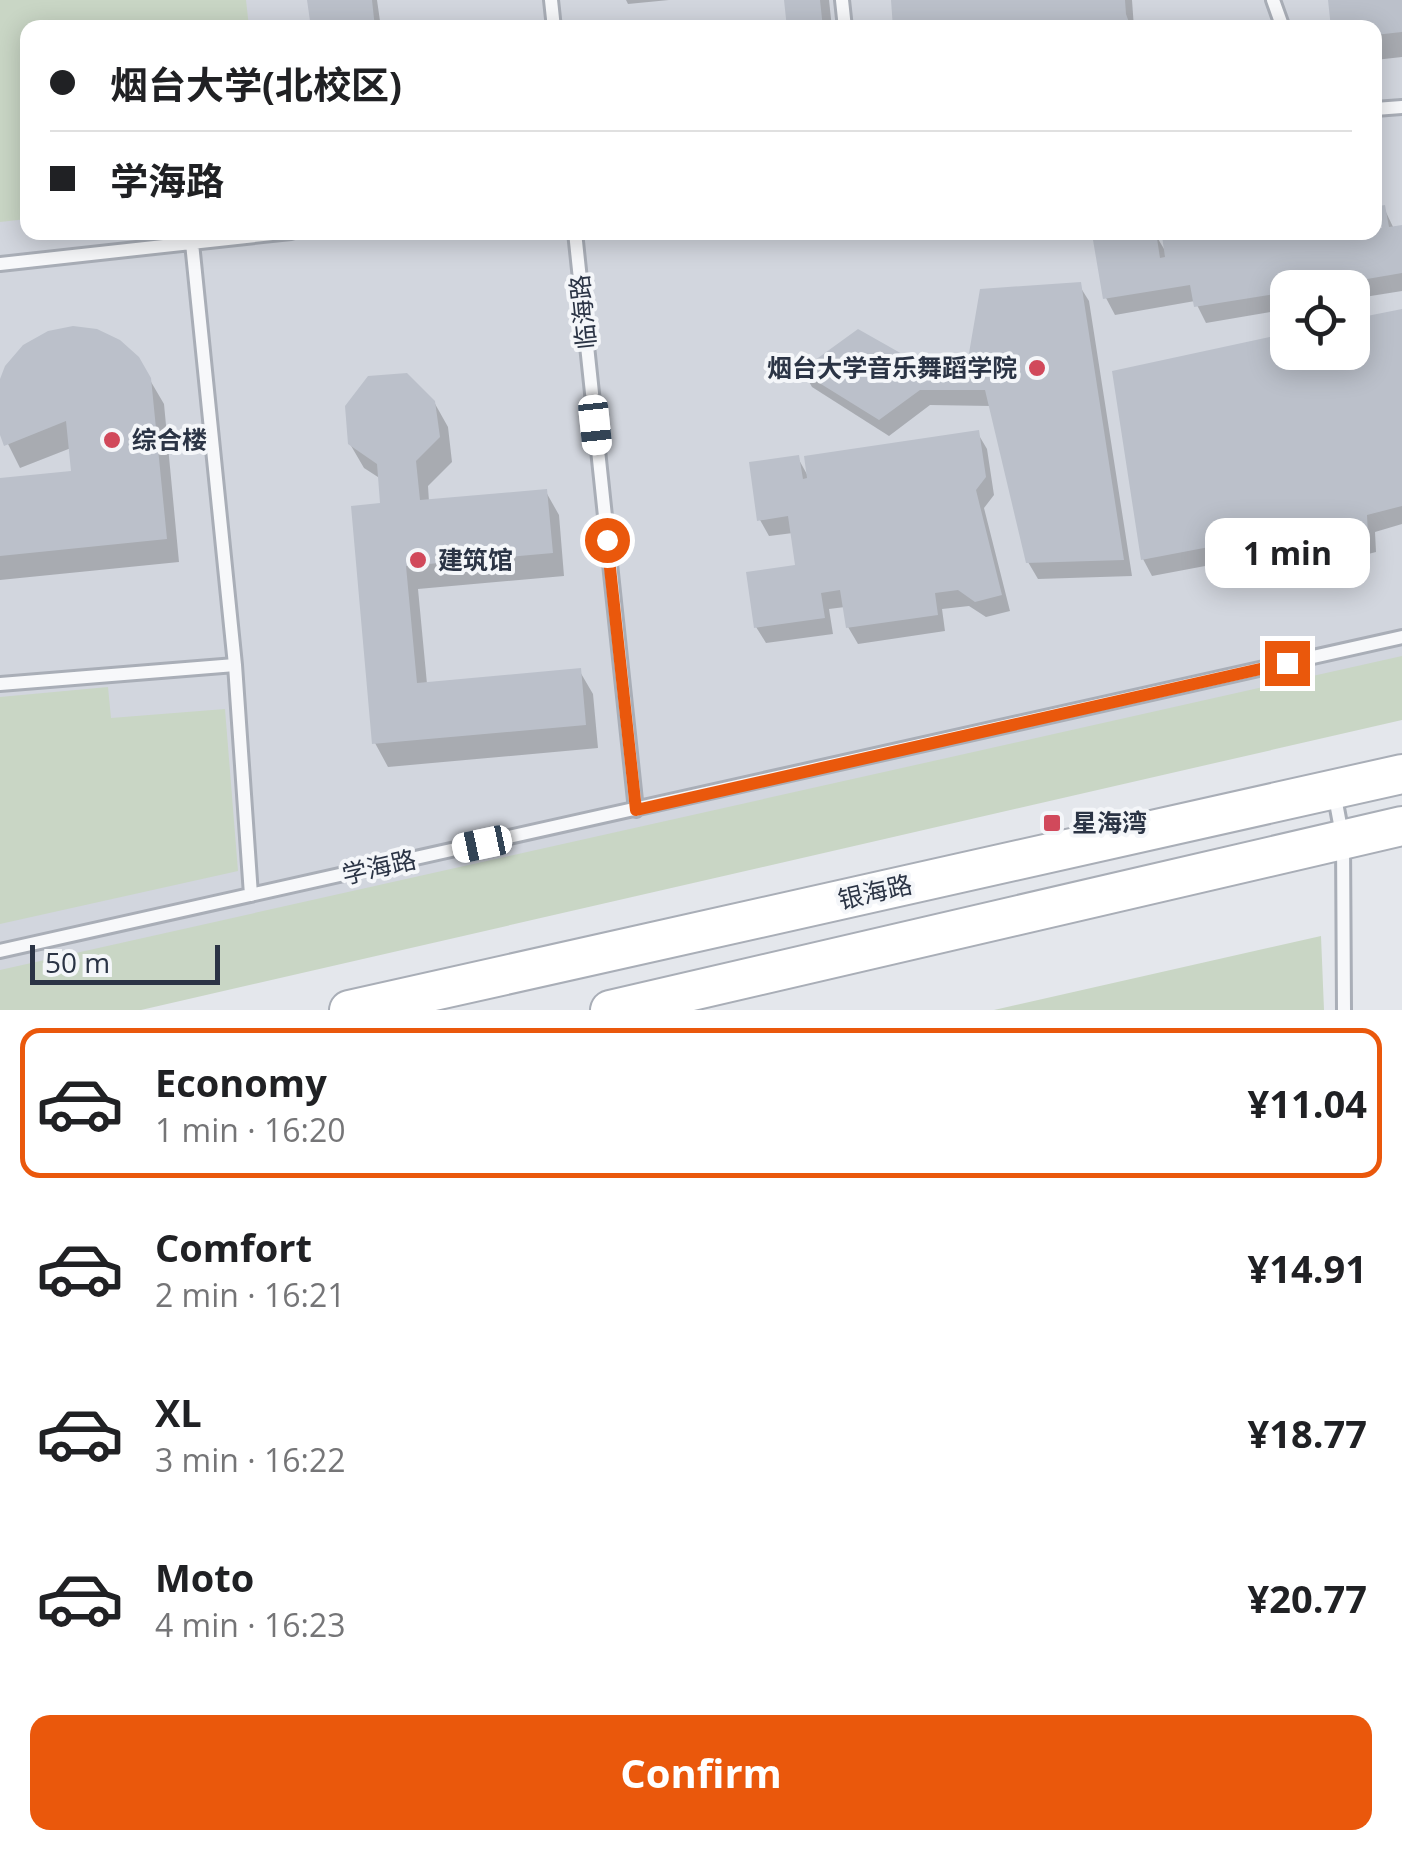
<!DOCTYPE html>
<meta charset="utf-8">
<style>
:root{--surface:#fff;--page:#f2f2f2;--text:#202124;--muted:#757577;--line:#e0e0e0;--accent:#ea580c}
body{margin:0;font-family:"Open Sans","Noto Sans SC",sans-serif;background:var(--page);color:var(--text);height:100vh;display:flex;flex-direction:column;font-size:38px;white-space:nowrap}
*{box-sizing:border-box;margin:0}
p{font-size:32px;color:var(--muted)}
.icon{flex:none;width:55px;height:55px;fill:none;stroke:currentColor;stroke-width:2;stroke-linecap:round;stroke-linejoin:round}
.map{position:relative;height:1010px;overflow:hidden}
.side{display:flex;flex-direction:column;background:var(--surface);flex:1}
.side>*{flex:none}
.banner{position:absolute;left:20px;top:20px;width:1362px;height:220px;border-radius:20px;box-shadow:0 5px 25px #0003;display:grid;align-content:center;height:220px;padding:0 30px;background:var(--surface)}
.buttons{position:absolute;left:1270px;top:270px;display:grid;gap:20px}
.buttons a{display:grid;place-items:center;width:100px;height:100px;border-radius:20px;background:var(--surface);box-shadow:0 5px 25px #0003;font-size:50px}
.scale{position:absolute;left:30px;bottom:25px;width:190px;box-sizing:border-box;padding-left:10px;border:5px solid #2b3445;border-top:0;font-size:28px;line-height:35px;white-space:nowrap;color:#2b3445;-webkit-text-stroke:8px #f4f6f9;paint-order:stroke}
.end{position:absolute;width:45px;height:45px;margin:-22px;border:12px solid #ea580c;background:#fff;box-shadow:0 0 0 5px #fff}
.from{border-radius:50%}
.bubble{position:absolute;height:70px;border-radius:20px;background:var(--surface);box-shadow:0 5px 25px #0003;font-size:32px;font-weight:700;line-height:70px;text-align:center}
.car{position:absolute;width:30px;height:60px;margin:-30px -15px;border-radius:12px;box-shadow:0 0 8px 2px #0007;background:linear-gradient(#fff 24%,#345 0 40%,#fff 0 76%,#345 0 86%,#fff 0)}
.banner b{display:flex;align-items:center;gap:35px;height:95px;font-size:38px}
.banner b+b{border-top:2px solid var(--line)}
.banner i{width:25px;height:25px;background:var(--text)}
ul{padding:18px 0 0;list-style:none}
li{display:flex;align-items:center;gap:30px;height:150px;margin:0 20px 15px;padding:0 10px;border:5px solid transparent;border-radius:20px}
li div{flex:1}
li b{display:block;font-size:38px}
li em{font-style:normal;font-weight:700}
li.selected{border-color:var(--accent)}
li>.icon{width:90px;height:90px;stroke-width:1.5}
.cta{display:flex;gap:20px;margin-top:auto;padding:20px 30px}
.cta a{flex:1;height:115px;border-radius:20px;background:var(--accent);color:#fff;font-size:40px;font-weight:700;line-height:115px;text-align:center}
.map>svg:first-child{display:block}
</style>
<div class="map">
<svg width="1402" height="1010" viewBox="0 0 1402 1010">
<rect width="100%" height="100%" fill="#e4e7ec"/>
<path fill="#d2d6de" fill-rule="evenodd" d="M0 0H1402V701L0 1010ZM28 28H1375V232H28ZM1288 288H1352V352H1288Z"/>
<path fill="#c9d6c5" d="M0 0H246L249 27 28 28 27 219 0 222Z
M1402 656V720L141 1010H0V970Z
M108 687 111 718 225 709 238 871 0 924V697Z
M1321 936 1324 1010H994Z"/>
<path fill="#0003" d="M309 0H377L381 28H313Z
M626 0H669L628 4Z
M787 0H829L832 28H790Z
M893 0H1132L1134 28H896Z
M1331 0H1402V57L1375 60V28Z
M1384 208 1394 229 1402 228V291L1352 299V288H1288V309L1206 323 1195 301 1115 315 1106 298 1154 232 1167 254 1196 232H1333V238L1385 230Z
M1079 285 1089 301 1132 576 1038 579 1028 562 991 406 930 405 889 436 812 387 803 371 910 361H970Z
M1402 311V524L1375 532 1376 552 1264 581 1253 557 1152 576 1143 559 1288 352H1352Z
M137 358 164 404 179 562 0 580V481L73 474 71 448 20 468 0 428V386Z
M434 402 448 427 452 462 428 486 429 502 546 492 559 515 564 576 418 589 427 684 579 670 593 694 598 748 388 767 375 743 383 506 381 479 364 468 350 444Z
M977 432 987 449 994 495 984 508 1010 611 986 617 969 606 942 609 945 631 858 644 848 627 845 607 829 609 833 634 766 643 756 627 798 567 793 533 769 536 760 520 798 458 809 478Z"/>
<path fill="#bbc0ca" d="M307 0H372L375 28H311Z
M784 0H820L823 28H787Z
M891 0H1125L1126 14 1131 28H893Z
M1328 0H1402V32L1375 35V28H1331Z
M1385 205 1389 227 1402 225V273L1315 288H1288V292L1194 307 1190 285 1103 299 1093 240 1139 232H1156L1160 258 1165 257 1162 236 1181 232H1327L1328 236 1352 232H1375V229L1382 228 1379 206Z
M1081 282 1124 560 1026 563 985 390H920L879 420 800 371 858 329 911 359H968L980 289Z
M1402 309V506L1367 515 1368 536 1253 565 1246 540 1141 560 1112 371 1288 333V352H1352V319Z
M73 326 97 329 120 340 139 357 151 378 167 539 0 556V478L71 471 66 421 4 446 0 435V379L5 366 23 345 48 331Z
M407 373 435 401 440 437 416 461 420 500 547 489 553 553 406 566 417 683 581 668 586 725 372 744 351 506 380 503 377 464 348 444 345 406 368 376Z
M979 430 986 477 976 490 1002 595 975 602 958 590 935 593 938 615 846 628 840 590 821 593 825 618 754 628 746 572 795 565 788 516 757 521 749 462 799 455 803 479 807 478 804 456Z"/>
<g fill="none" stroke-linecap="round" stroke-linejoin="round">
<defs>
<path id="lane" d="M551 0 554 28
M842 0 845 28
M1273 0 1283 28
M1375 109 1402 107
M575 232 636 810
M192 243 235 665 251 895
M0 264 291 232
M0 684 235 665
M1334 792 1343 840 1344 1010
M0 951 1402 637"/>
<path id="secondary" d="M349 1010 1402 774
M610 1010 1402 826"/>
</defs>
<use href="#lane" stroke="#a9aeb7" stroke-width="18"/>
<use href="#secondary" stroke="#a9aeb7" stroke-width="42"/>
<use href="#lane" stroke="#f7f8fa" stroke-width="12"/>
<use href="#secondary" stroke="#fff" stroke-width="38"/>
</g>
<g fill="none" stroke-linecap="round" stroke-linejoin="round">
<path stroke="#ea580c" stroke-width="12" d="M607 540 636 810 1287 663"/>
</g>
<g fill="#d1495b" stroke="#f4f6f9" stroke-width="4">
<circle cx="1037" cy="368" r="10"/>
<circle cx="112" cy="440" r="10"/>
<circle cx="418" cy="560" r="10"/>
<rect x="1042" y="813" width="20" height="20" rx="5"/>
</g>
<g text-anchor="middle" stroke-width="8" stroke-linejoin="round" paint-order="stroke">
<g font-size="25" fill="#2b3445" stroke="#f4f6f9">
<text transform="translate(583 312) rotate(-96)" y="9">临海路</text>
<text transform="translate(379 867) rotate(-13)" y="9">学海路</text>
<text transform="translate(875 892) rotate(-13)" y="9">银海路</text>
</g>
<g font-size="25" font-weight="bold" fill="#2b3445" stroke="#f4f6f9" text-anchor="start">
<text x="1017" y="377" text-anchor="end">烟台大学音乐舞蹈学院</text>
<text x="132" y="449">综合楼</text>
<text x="438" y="569">建筑馆</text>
<text x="1072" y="832">星海湾</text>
</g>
</g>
</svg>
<div class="buttons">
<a><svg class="icon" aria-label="locate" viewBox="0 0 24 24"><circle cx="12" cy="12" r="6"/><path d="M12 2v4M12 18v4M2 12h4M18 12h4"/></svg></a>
</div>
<div class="scale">50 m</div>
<i class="end from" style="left:607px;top:540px"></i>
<i class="end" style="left:1287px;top:663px"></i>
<div class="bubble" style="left:1205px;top:518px;width:165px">1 min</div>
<i class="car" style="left:595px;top:425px;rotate:174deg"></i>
<i class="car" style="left:482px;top:844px;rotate:258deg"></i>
<div class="banner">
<b><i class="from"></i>烟台大学(北校区)</b>
<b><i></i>学海路</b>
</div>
</div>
<section class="side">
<ul>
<li class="selected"><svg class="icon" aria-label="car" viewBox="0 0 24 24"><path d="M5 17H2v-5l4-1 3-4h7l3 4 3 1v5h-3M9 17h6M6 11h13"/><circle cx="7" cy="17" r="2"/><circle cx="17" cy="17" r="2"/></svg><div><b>Economy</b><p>1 min · 16:20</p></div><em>¥11.04</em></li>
<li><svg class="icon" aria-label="car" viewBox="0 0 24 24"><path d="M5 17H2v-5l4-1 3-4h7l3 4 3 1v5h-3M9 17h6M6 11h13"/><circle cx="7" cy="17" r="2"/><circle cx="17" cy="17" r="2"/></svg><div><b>Comfort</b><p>2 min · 16:21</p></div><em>¥14.91</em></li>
<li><svg class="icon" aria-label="car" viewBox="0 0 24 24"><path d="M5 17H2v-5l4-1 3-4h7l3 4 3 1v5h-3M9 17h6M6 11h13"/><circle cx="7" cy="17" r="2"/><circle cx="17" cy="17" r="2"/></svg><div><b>XL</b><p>3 min · 16:22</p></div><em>¥18.77</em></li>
<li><svg class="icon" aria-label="car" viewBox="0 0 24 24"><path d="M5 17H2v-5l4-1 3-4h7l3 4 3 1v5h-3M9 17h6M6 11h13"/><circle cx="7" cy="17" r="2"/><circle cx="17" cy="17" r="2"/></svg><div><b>Moto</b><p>4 min · 16:23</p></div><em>¥20.77</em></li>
</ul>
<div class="cta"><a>Confirm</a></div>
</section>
